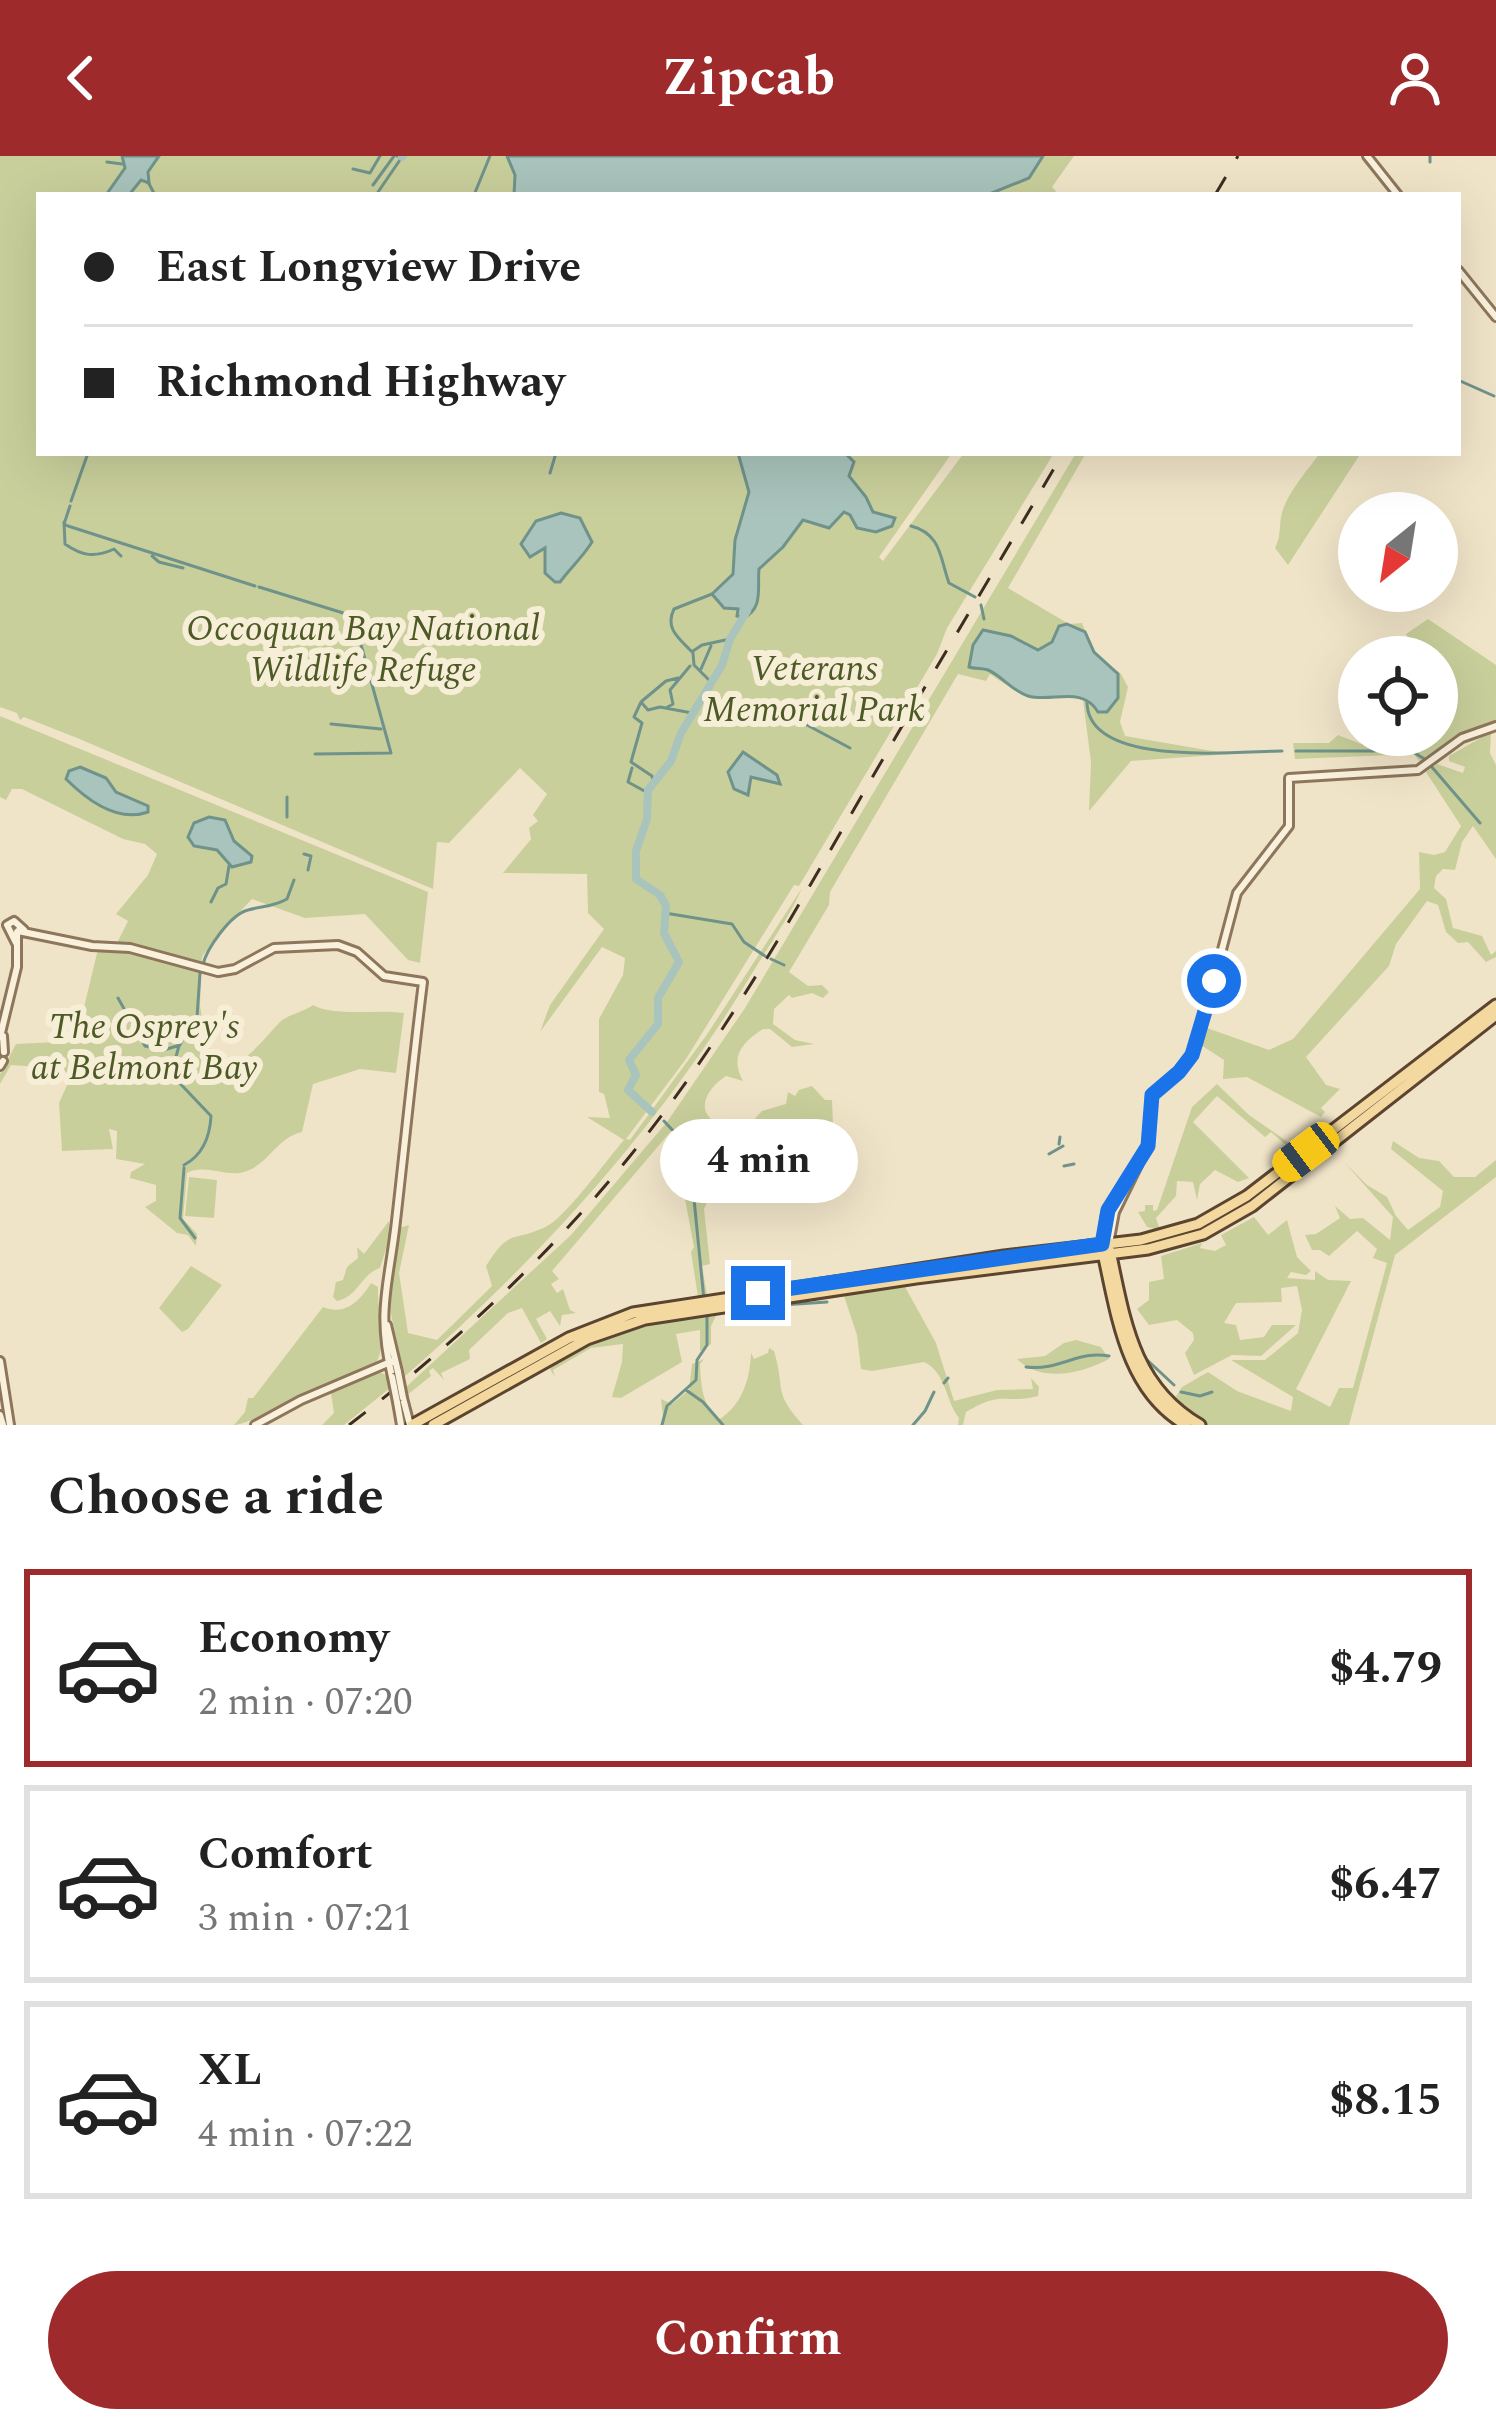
<!DOCTYPE html>
<meta charset="utf-8">
<style>
:root{--surface:#fff;--page:#f6f6f6;--text:#222;--muted:#767676;--line:#e0e0e0;--accent:#9e2a2b}
body{margin:0;font-family:Spectral,serif;background:var(--page);color:var(--text);height:100vh;display:flex;flex-direction:column;font-size:45px;white-space:nowrap}
*{box-sizing:border-box;margin:0}
p{font-size:39px;color:var(--muted)}
.icon{flex:none;width:66px;height:66px;fill:none;stroke:currentColor;stroke-width:2;stroke-linecap:round;stroke-linejoin:round}
.map{position:relative;height:1269px;overflow:hidden}
.drawer{display:flex;flex-direction:column;background:var(--surface);flex:1}
.drawer>*{flex:none}
.guide{position:absolute;left:36px;top:36px;width:1425px;height:264px;border-radius:0px;box-shadow:0 12px 48px #0002;display:grid;align-content:center;height:264px;padding:0 48px;background:var(--surface)}
.needle{width:78px;rotate:210deg}
.controls{position:absolute;left:1338px;top:336px;display:grid;gap:24px}
.controls a{display:grid;place-items:center;width:120px;height:120px;border-radius:50%;background:var(--surface);box-shadow:0 12px 48px #0002;font-size:60px}
.end{position:absolute;width:54px;height:54px;margin:-27px;border:15px solid #1a73e8;background:#fff;box-shadow:0 0 0 6px #fff}
.from{border-radius:50%}
.bubble{position:absolute;height:84px;border-radius:42px;background:var(--surface);box-shadow:0 12px 48px #0002;font-size:39px;font-weight:700;line-height:84px;text-align:center}
.car{position:absolute;width:36px;height:72px;margin:-36px -18px;border-radius:15px;box-shadow:0 0 9px 3px #0007;background:linear-gradient(#f5c518 24%,#345 0 40%,#f5c518 0 76%,#345 0 86%,#f5c518 0)}
.guide b{display:flex;align-items:center;gap:42px;height:114px;font-size:45px}
.guide b+b{border-top:3px solid var(--line)}
.guide i{width:30px;height:30px;background:var(--text)}
ul{padding:0;list-style:none}
li{display:flex;align-items:center;gap:36px;height:198px;margin:0 24px 18px;padding:0 24px;border:6px solid var(--line);border-radius:0px}
li div{flex:1}
li b{display:block;font-size:45px}
li em{font-style:normal;font-weight:700}
li.on{border-color:var(--accent)}
li>.icon{width:108px;height:108px;stroke-width:1.5}
h2{padding:0 48px;font-size:54px;line-height:144px}
.primary-button{display:flex;gap:24px;margin-top:auto;padding:24px 48px}
.primary-button a{flex:1;height:138px;border-radius:72px;background:var(--accent);color:#fff;font-size:48px;font-weight:700;line-height:138px;text-align:center}
header{display:flex;justify-content:space-between;align-items:center;height:156px;padding:0 48px;background:var(--accent);color:#fff;font-size:54px;font-weight:700}
.map>svg:first-child{display:block}
</style>
<header><svg class="icon" aria-label="back" viewBox="0 0 24 24"><path d="M15 5l-7 7 7 7"/></svg>Zipcab<svg class="icon" aria-label="person" viewBox="0 0 24 24"><circle cx="12" cy="8" r="4"/><path d="M4 21q1-7 8-7t8 7"/></svg></header>
<div class="map">
<svg width="1496" height="1269" viewBox="0 0 1496 1269">
<rect width="100%" height="100%" fill="#f0e4c8"/>
<path fill="#c9cf9b" d="M0 0H508L517 20 514 39H39V297H952L879 401 883 405 964 297H1054L947 472 937 498 799 730 794 729 686 903 626 983 630 984 708 877 802 732C789 762 768 791 751 819 659 972 539 1103 404 1221L389 1148 399 1072 409 1069 399 1117 408 1177 437 1184 492 1130 486 1110C511 1070 512 1088 547 1070 566 1061 608 1002 624 984L587 961 610 962 604 938 599 936V863L623 819 625 802 602 791 540 876 550 849 604 773 588 757 587 718 503 717 531 683 529 672 538 665 533 659 547 638 520 612 449 687 437 686 433 733 77 582 24 561 20 564 17 557 0 551Z
M1043 0H1074L1052 31 1056 35 1053 39H987L1029 22Z
M1076 297H1086L1008 432 1069 468 1082 467 1095 498 1121 518 1128 531 1120 566 1125 580 1230 598 1131 605 1089 655 1091 606 1083 544 1061 537C1033 548 1013 534 990 518L986 525 958 518 830 736 829 749 789 816 808 830 822 829 829 836 823 842 812 837 792 842 789 839 774 853 773 868 795 884 814 888 792 891 770 873H763C741 887 730 901 743 925L726 920C707 932 692 957 721 969 727 972 734 973 740 976L742 965 749 969 762 955 786 948 788 936 795 940 799 934 812 930 825 944H832L833 968C814 960 776 963 777 991 778 1001 780 1011 780 1021L725 1028V1037L710 1040 704 1053 710 1108 702 1110 707 1139 698 1141 691 1096 694 1091 672 974 552 1115 559 1123 551 1128 557 1137 563 1133 570 1154 576 1157 562 1159 560 1170 550 1155 536 1163 547 1183 541 1187 522 1152 508 1157 469 1194 470 1203 441 1217 444 1224 433 1212 429 1215 431 1220 406 1240 405 1232 571 1079 667 966 745 852Z
M1320 297H1361L1288 409 1275 392C1281 380 1279 373 1281 361 1285 339 1307 315 1320 297Z
M1428 463 1496 509V567L1461 579 1421 608 1414 598 1295 603 1293 587H1329L1338 579 1361 588 1381 579H1437V501H1413L1416 495 1406 478Z
M0 560 428 736 420 807 408 804 365 758 305 762 252 743 214 783 202 801 200 849 204 876 213 901 227 913C251 901 261 886 279 867 288 858 302 857 313 849 334 861 378 853 404 857L396 917 360 913 313 928 302 976C278 981 269 1007 247 1015 228 1023 206 1007 187 1017L183 1063 197 1078 196 1090 188 1079 177 1077 145 1051 156 1045V1029L130 1022 131 1016 145 1008 116 1003 117 975 109 973 113 993 62 995 59 947 72 918 53 912 11 909 0 928V918L16 888 76 885 97 797 106 787H117L128 765 116 758 148 719 157 698 145 688 123 683 22 633H12L6 644 0 641Z
M1491 576 1490 597 1496 609V703L1473 670 1462 686 1455 714 1443 713 1436 720 1434 732 1446 743 1453 772 1482 780 1491 799 1496 795V801L1486 806 1468 786 1458 787 1446 776 1438 749 1427 745 1396 788 1389 810 1306 901 1326 929 1340 933 1321 952 1325 956 1321 961 1247 921 1223 923 1224 904 1201 889 1207 872 1269 894 1293 883 1420 733 1419 696 1434 699 1445 696 1461 670 1426 616 1437 608 1463 617 1465 611 1449 605V600Z
M1217 928 1249 959 1295 991 1288 997V991L1271 976 1265 981 1217 940 1193 966 1249 1022 1238 1026 1215 1014 1200 1028 1197 1044 1193 1026 1177 1025 1176 1040 1156 1062 1160 1074 1147 1071 1138 1056 1145 1055V1049H1153V1055L1157 1054 1192 951Z
M1393 985 1419 1002 1439 1005 1454 1021H1475L1496 1004V1021L1395 1099 1349 1269H1205L1173 1245 1182 1231 1208 1216 1237 1235 1291 1255 1293 1241 1231 1204H1265L1298 1177 1302 1154 1297 1130 1281 1132 1282 1146 1236 1147 1224 1167 1236 1169 1240 1184 1264 1181 1272 1169H1296L1261 1200 1232 1199 1194 1219 1185 1197 1194 1184 1193 1177 1177 1164 1149 1169 1137 1153 1149 1144V1126L1164 1123 1161 1100 1202 1087 1200 1092 1215 1095 1226 1089 1221 1079 1254 1061 1268 1079 1287 1064 1297 1101 1311 1115 1306 1119 1291 1116 1287 1122 1315 1124V1115L1328 1124 1351 1125 1296 1233 1330 1251 1339 1232H1353L1387 1107 1373 1102 1377 1093 1357 1075 1329 1100 1320 1094H1312L1305 1079 1316 1078 1340 1062 1335 1050 1350 1063 1363 1062 1390 1084 1393 1061 1344 1006 1367 1029 1387 1041 1396 1060 1408 1074 1440 1051 1443 1035 1391 993Z
M189 1021 217 1024 214 1062 185 1060Z
M389 1065 390 1080 380 1112C360 1119 359 1140 337 1145L333 1141 336 1126 343 1124 347 1111 358 1102 357 1091 364 1098Z
M191 1110 222 1129 188 1173 182 1176 159 1152Z
M371 1127 378 1131C377 1153 387 1187 377 1205 353 1216 251 1269 234 1269L245 1256 248 1242H253L323 1151C345 1160 360 1145 371 1127Z
M904 1129 936 1187 954 1245 997 1234 1033 1233 1031 1222 1039 1231 1038 1240C1003 1249 1005 1233 966 1256L963 1269H958L959 1262C946 1246 946 1216 924 1206L872 1215 861 1213 857 1179 844 1140 847 1136Z
M717 1158 711 1170V1188L700 1195V1174L676 1178 682 1206 621 1242 612 1241 622 1206 623 1188 591 1192 553 1214 555 1221 550 1213C590 1169 665 1166 717 1158Z
M1076 1184 1101 1191 1109 1203C1081 1218 1041 1227 1017 1203L1045 1200 1064 1187Z
M769 1192 774 1195C786 1235 772 1234 803 1269H664L661 1243 672 1248 689 1234 692 1208 704 1203 700 1208C701 1228 702 1252 720 1263 742 1248 750 1224 751 1197L754 1203 768 1197Z
M379 1216 386 1219 390 1232 344 1269H322L334 1257 331 1237Z"/>
<path fill="#a9c4bc" stroke="#6f938a" stroke-width="3" d="M122 0H159L148 16 149 27 141 24 129 39H106L125 12Z
M507 0H1043L1029 22 987 39H514L515 19Z
M738 297H845L854 306 849 320 866 341 873 356 895 362 892 370 876 376 857 372 850 359 844 356 829 372 803 364 783 391 759 413C757 431 764 453 743 462L737 460 738 453 724 452 712 438 733 418 735 384 749 336Z
M561 357 580 362 592 386C582 402 571 411 560 426H555L545 417V392L530 401 521 388 536 365Z
M1067 468 1085 476 1094 496 1118 518V542L1107 556H1098C1082 529 1052 547 1028 540 1012 535 1002 520 988 514 982 512 975 513 969 511L973 489 983 474 1011 480 1038 494 1052 486 1059 470Z
M743 596 777 619 780 628 751 621 748 639 734 633 728 616Z
M80 611 106 622 116 636 148 650V656C117 667 87 644 66 623L69 615Z
M209 661 225 664 234 685 252 700 251 706 232 711 217 694 194 690 188 681 194 667Z"/>
<g fill="none" stroke-linecap="round" stroke-linejoin="round">
<path stroke="#6f938a" stroke-width="3" d="M107 6 122 8
M1430 6V0
M353 13 370 17 380 0
M148 26 155 39
M373 29 394 0
M376 39 402 1 397 0
M474 39 490 0
M1458 224 1494 240
M550 317 556 297
M71 345 88 297
M70 350 64 368 68 370 255 430
M64 366 65 388C82 400 95 402 114 393L121 400
M911 370C942 378 940 403 949 427L975 441
M152 400 159 406 183 412
M259 431 353 460 391 597 315 598
M981 449 984 463
M356 461 370 469
M693 495 702 489 730 483
M701 513 711 490
M711 526 694 509 693 497C680 483 664 473 674 453L712 438
M642 545 666 525 678 522
M1087 545C1086 613 1240 595 1282 595
M778 550 802 566
M666 552 673 548 670 534 690 510
M331 568 381 573
M807 569 850 592
M1296 595H1374L1402 589 1426 604
M1431 610 1480 667
M632 612 628 626 648 637
M653 625 652 620 631 606 642 567 634 561 641 546 648 554 660 551 692 557
M287 641V661
M304 698 311 700 308 714
M211 746 218 732 226 728 229 710
M665 757 732 768 744 786 765 800
M771 803 784 809
M203 809C206 793 231 758 248 754 262 750 273 751 287 743L294 724
M118 842 145 890 164 894 180 889
M664 965 677 979 685 1024 694 1043 704 1144
M1059 988 1060 981
M1049 998 1063 990
M184 1009C203 999 210 979 211 960L171 918 179 890 197 861 200 817
M1064 1010 1074 1008
M184 1012 180 1062 195 1082
M782 1149 827 1146
M1145 1202 1174 1229
M1026 1211C1060 1215 1078 1194 1109 1200
M944 1227 948 1222
M686 1234 703 1246 723 1269
M1181 1236 1200 1240 1212 1236
M662 1269 667 1250 696 1224 697 1204 707 1189V1159
M913 1269 925 1255 934 1236"/>
<path stroke="#a9c4bc" stroke-width="8" d="M402 1 403 0
M652 956 628 934 636 919 629 904 658 868V842L679 806 664 777 666 750 660 739 636 723V695L647 663 648 634 671 605 681 577 722 509 730 483 747 455"/>
<defs>
<path id="tertiary" d="M1367 0 1398 39
M1458 114 1496 161
M18 775 92 790 130 792 218 816 235 813 274 792 338 789 357 796 384 820 423 826C413 906 405 986 396 1065 389 1129 376 1154 392 1221
M16 787 7 769 14 765 24 774
M3 880 4 896
M0 881 17 811V776
M0 910 3 905
M1102 1087 1106 1057 1148 990 1152 939 1184 910 1197 888 1237 737 1289 670V622L1418 614 1462 582 1496 570
M1109 1088 1115 1056 1141 1003
M387 1169 398 1216
M0 1205 10 1269
M403 1242 410 1269
M397 1246 401 1269
M0 1259 3 1269
M255 1269 301 1244 395 1204"/>
<path id="primary" d="M1110 1095C1125 1165 1133 1230 1200 1269
M1103 1097C1117 1160 1126 1235 1186 1269
M412 1269 569 1182 633 1157 1004 1100 1141 1084 1198 1068 1247 1040 1496 849
M433 1269 587 1183 645 1163 916 1122 1148 1093 1203 1078 1252 1050 1496 859"/>
</defs>
<use href="#tertiary" stroke="#8d765c" stroke-width="12"/>
<use href="#primary" stroke="#5b4430" stroke-width="15"/>
<use href="#tertiary" stroke="#faf1dc" stroke-width="6"/>
<use href="#primary" stroke="#f3d9a0" stroke-width="9"/>
<path stroke="#3d2e20" stroke-width="3" stroke-dasharray="21 21" stroke-linecap="butt" d="M1215 39 1238 0
M349 1269C452 1190 548 1101 630 1000 722 887 793 759 865 634 930 521 998 409 1063 297"/>
<defs>
<path id="tertiary-bridge" d="M398 1216 403 1242
M392 1221 397 1246"/>
</defs>
<use href="#tertiary-bridge" stroke="#8d765c" stroke-width="12" stroke-linecap="butt"/>
<use href="#tertiary-bridge" stroke="#faf1dc" stroke-width="6"/>
</g>
<g fill="none" stroke-linecap="round" stroke-linejoin="round">
<path stroke="#1a73e8" stroke-width="15" d="M758 1137 1102 1088 1108 1054 1148 990 1152 939 1179 916 1192 899 1214 825"/>
</g>
<g text-anchor="middle" stroke-width="12" stroke-linejoin="round" paint-order="stroke">
<g font-size="36" font-style="italic" fill="#4d5a26" stroke="#f7eed8">
<text x="363" y="484">Occoquan Bay National<tspan x="363" dy="41">Wildlife Refuge</tspan></text>
<text x="814" y="524">Veterans<tspan x="814" dy="41">Memorial Park</tspan></text>
<text x="144" y="882">The Osprey's<tspan x="144" dy="41">at Belmont Bay</tspan></text>
</g>
</g>
</svg>
<div class="controls">
<a><svg class="needle" viewBox="-14 -14 28 28"><path d="M0-13l5 13h-10z" fill="#e53935"/><path d="M0 13l5-13h-10z" fill="#767676"/></svg></a>
<a><svg class="icon" aria-label="locate" viewBox="0 0 24 24"><circle cx="12" cy="12" r="6"/><path d="M12 2v4M12 18v4M2 12h4M18 12h4"/></svg></a>
</div>
<i class="end from" style="left:1214px;top:825px"></i>
<i class="end" style="left:758px;top:1137px"></i>
<div class="bubble" style="left:660px;top:963px;width:198px">4 min</div>
<i class="car" style="left:1306px;top:996px;rotate:233deg"></i>
<div class="guide">
<b><i class="from"></i>East Longview Drive</b>
<b><i></i>Richmond Highway</b>
</div>
</div>
<section class="drawer">
<h2>Choose a ride</h2>
<ul>
<li class="on"><svg class="icon" aria-label="car" viewBox="0 0 24 24"><path d="M5 17H2v-5l4-1 3-4h7l3 4 3 1v5h-3M9 17h6M6 11h13"/><circle cx="7" cy="17" r="2"/><circle cx="17" cy="17" r="2"/></svg><div><b>Economy</b><p>2 min · 07:20</p></div><em>$4.79</em></li>
<li><svg class="icon" aria-label="car" viewBox="0 0 24 24"><path d="M5 17H2v-5l4-1 3-4h7l3 4 3 1v5h-3M9 17h6M6 11h13"/><circle cx="7" cy="17" r="2"/><circle cx="17" cy="17" r="2"/></svg><div><b>Comfort</b><p>3 min · 07:21</p></div><em>$6.47</em></li>
<li><svg class="icon" aria-label="car" viewBox="0 0 24 24"><path d="M5 17H2v-5l4-1 3-4h7l3 4 3 1v5h-3M9 17h6M6 11h13"/><circle cx="7" cy="17" r="2"/><circle cx="17" cy="17" r="2"/></svg><div><b>XL</b><p>4 min · 07:22</p></div><em>$8.15</em></li>
</ul>
<div class="primary-button"><a>Confirm</a></div>
</section>
